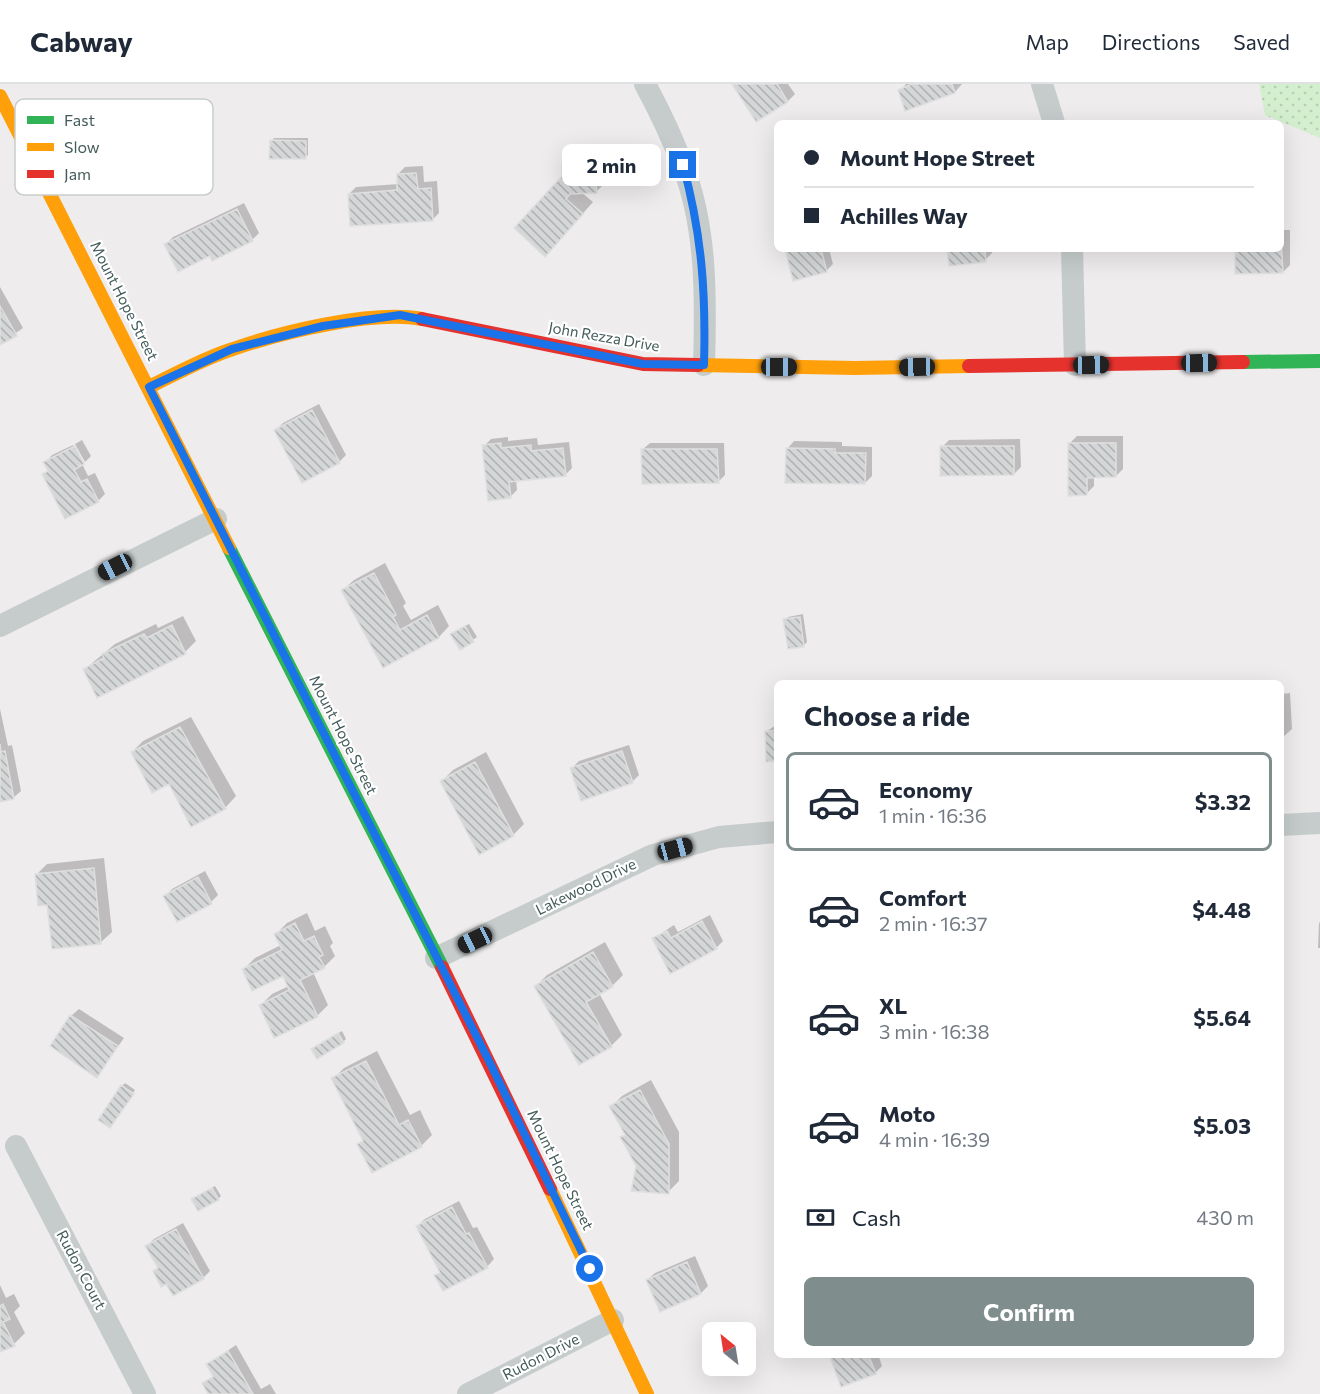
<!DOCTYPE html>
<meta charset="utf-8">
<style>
:root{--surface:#fff;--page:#f2f2f3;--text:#1f2937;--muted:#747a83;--line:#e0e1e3;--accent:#7f8e8d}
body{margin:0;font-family:Commissioner,sans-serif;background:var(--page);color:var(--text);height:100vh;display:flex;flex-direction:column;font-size:22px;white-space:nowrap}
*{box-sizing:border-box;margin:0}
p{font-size:20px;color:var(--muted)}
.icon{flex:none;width:33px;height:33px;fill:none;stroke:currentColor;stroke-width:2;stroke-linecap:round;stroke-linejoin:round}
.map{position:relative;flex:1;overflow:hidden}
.panel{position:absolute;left:774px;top:596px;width:510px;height:678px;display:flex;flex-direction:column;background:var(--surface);border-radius:9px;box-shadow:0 6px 24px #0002}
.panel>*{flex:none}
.banner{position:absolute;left:774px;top:36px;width:510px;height:132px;border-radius:9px;box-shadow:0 6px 24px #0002;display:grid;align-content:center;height:132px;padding:0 30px;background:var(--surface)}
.needle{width:39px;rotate:330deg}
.controls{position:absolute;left:702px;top:1238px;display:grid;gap:12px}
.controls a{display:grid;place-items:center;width:54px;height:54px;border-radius:9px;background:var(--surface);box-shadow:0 6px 24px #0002;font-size:30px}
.end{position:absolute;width:27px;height:27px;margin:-14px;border:8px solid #1a73e8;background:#fff;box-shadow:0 0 0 3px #fff}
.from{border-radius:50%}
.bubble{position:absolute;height:42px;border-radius:9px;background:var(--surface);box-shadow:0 6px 24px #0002;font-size:20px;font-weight:700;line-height:42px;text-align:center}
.car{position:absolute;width:18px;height:36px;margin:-18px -9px;border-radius:8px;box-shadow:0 0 4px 2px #0007;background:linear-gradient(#222 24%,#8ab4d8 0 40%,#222 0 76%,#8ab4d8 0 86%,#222 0)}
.banner b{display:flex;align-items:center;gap:21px;height:57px;font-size:22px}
.banner b+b{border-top:2px solid var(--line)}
.banner i{width:15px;height:15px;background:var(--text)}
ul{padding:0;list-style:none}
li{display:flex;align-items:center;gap:18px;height:99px;margin:0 12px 9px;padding:0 18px;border:3px solid transparent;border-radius:9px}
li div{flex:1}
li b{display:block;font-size:22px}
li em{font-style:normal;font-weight:700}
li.on{border-color:var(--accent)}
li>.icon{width:54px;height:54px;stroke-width:1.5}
h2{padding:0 30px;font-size:27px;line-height:72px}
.pay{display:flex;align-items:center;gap:15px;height:66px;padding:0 30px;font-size:22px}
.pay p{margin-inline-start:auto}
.cta{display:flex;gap:12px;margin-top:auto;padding:12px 30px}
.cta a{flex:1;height:69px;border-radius:9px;background:var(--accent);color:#fff;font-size:24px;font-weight:700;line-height:69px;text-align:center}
header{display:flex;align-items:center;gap:36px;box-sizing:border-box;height:84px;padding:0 30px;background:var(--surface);border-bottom:2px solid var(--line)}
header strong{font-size:28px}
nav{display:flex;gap:33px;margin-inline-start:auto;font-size:21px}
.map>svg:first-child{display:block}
</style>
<header>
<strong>Cabway</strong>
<nav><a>Map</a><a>Directions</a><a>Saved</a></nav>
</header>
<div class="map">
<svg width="1320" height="1310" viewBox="0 0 1320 1310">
<defs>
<pattern id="grass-dots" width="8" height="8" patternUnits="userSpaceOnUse" patternTransform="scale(1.5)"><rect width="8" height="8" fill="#d3efce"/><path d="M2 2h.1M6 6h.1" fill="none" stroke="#b6cfb3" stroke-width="1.8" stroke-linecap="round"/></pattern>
<pattern id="building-back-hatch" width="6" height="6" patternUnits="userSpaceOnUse" patternTransform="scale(1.5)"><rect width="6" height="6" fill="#d4d6d7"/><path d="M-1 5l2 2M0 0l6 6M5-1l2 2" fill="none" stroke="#aeb1b1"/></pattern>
</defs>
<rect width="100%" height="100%" fill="#eeeced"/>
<path fill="url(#grass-dots)" d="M1259 0H1320V54L1265 31Z"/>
<path fill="#0003" d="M734 0H788L795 10 788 17Z
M906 0H962L955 8 900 7Z
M274 54H308V71L305 74 271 57Z
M604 67 608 96 597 107 581 108 593 118 556 160 563 82 574 70Z
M423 82 424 98 437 97 439 129 432 136 349 110 356 103 399 100 398 90 405 83Z
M244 119 259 149 252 156 211 170 166 160 173 153Z
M1281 146H1290V181L1283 188 1236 165H1281Z
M787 165H829L833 180 826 187Z
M949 165H992V169L985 176Z
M0 203 23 244 0 260Z
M319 320 346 371 339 378 276 346 283 339Z
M1077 352H1123V385L1116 392H1094V402L1087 409 1069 360Z
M508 353V357L537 354 538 361 569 358 572 384 565 391 516 396 517 406 510 413 484 362 491 355Z
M1020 355 1021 383 1014 390 942 363 949 356Z
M82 356 91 372 85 378 75 360Z
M794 357 842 358V362L872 363V392L865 399 787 365Z
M650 359H724L725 391 718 398 642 366Z
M73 361 88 392 95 389 105 410 98 417 44 390 49 385 45 379 52 371Z
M385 479 406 519 403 522 411 536 438 521 449 542 439 553 384 582 343 506 354 496Z
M803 530 807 558 804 561 785 536 788 533Z
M183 532 196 557 185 568 85 585 115 560 156 540 158 544Z
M469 540 477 553 460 564 455 547Z
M1290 609 1292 645 1281 655V610Z
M0 625 8 662 12 661 21 707 13 714 0 716Z
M191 633 236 712 226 723 192 741 169 698 132 668 143 657Z
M777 640V676L766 648Z
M629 661 639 691 632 698 572 684 579 677Z
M486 668 524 740 513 751 442 697 453 686Z
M104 774 112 848 100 859 49 820 36 791 47 780Z
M205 787 218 811 211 818 165 812 172 805Z
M307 829 315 847 325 842 333 859 330 862 335 872 324 883 313 888 328 921 317 932 261 921 272 910 289 902 283 890 244 885 255 874 281 861 276 850 287 839Z
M710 831 723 857 716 864 654 854 674 841 678 848Z
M1320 838V864H1318L1319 839Z
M605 858 623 891 612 902 599 909 622 951 611 962 536 902 547 891Z
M79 925 124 954 97 992 71 932Z
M342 947 346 955 343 958 312 965Z
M377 967 410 1031 420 1026 432 1051 421 1062 359 1060 364 1055 333 995 344 984Z
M651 996 679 1048V1097L668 1108 637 1081 622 1053 626 1049 611 1023 622 1012Z
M125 999 135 1006 113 1039 122 1002Z
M215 1102 221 1112 218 1115H193Z
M459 1117 473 1144 477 1143 494 1175 487 1183 436 1192 441 1187 417 1142 425 1135Z
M183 1139 210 1187 203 1194 159 1183 147 1162 154 1155Z
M695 1172 708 1202 701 1209 660 1226 647 1196 655 1189Z
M0 1201 6 1214 14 1210 20 1222 14 1228 25 1249 14 1260 0 1267Z
M236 1261 261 1305 270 1300 276 1310H209L203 1300 214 1291 208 1280Z
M830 1270H878L882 1282 875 1289Z"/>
<path fill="url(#building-back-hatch)" stroke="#dfdfe0" stroke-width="1.5" d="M732 0H777L788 18 756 38Z
M912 0H952L955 9 905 27 898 6Z
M270 56 306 57V75H269Z
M593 77 597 109 570 110 566 115 583 130 545 173 514 144 562 92V81Z
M416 89 418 105 431 104 433 137 350 142 348 110 397 106V90Z
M237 125 253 157 212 177 210 172 178 188 164 160Z
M1281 152 1283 189 1235 190V165H1281Z
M785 165H821L827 188 793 197Z
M947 165H985L986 178 949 182Z
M0 222 17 252 0 261Z
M312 326 340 379 302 399 274 346Z
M501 359V364L531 361V367L563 364 566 392 509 398 511 414 488 417 482 361Z
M1068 359H1116V393L1087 394V411L1068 412Z
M75 362 84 380 74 386 81 398 87 395 99 418 65 435 42 390 48 387 43 378Z
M940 362H1014V391L940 392Z
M786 364 835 365V369H866L865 400 785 399Z
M641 365H717L719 399 642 400Z
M374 489 396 531 393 533 400 546 427 531 439 554 383 584 341 506Z
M800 533 804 563 788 565 783 535Z
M172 541 186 570 97 614 83 585 104 574 102 570 144 550 147 554Z
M465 542 474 558 460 566 450 550Z
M180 643 226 725 191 743 169 700 152 709 131 668Z
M765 647H777V677L766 678Z
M0 660 1 668 5 667 14 715 0 718Z
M622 667 633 699 581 717 570 684Z
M475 678 514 752 479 771 440 697Z
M94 784 101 860 52 865 47 821 38 822 35 790Z
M198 793 212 820 177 838 163 812Z
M702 837 717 865 670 890 652 854 667 847 671 854Z
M295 839 304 857 314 852 323 871 319 873 325 884 300 896 318 933 274 954 259 921 289 906 283 892 252 907 242 885 282 866 274 850Z
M593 868 613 903 586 918 612 963 579 981 534 902Z
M70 931 118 962 97 994 50 962Z
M338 949 344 959 317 975 311 965Z
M366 977 399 1041 408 1036 422 1063 372 1089 357 1060 363 1057 331 994Z
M121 1001 134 1010 110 1044 98 1036Z
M640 1006 669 1060V1110L631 1107 636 1082 620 1053 625 1051 609 1022Z
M212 1104 219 1116 198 1127 191 1115Z
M452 1123 466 1150 469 1149 488 1184 443 1207 434 1191 440 1189 416 1142Z
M176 1145 204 1195 173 1212 166 1200 161 1203 153 1187 158 1184 145 1162Z
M687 1178 701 1210 660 1228 646 1196Z
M3 1220 10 1235 3 1238 15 1262 0 1268V1222Z
M228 1267 253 1310H208L202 1299 213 1293 206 1280Z
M829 1270H868L876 1290 841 1303Z"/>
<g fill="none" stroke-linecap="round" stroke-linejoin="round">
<path stroke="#c6cccc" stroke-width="22" d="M645 0C659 26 672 53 682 80 707 142 706 215 704 281
M1042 0 1054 39
M1072 165 1075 281
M0 542 216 435
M1281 741 1320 739
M436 874 653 771 719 753 777 748
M16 1062 145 1310
M468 1310 613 1236"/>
<path stroke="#30b455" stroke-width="14" d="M1243 278 1320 277
M229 464 442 883"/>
<path stroke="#ff9f0a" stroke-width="14" d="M0 12 229 464
M698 281 855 284 969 282
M149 303C176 290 204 274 233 265 282 248 372 226 422 235
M550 1105 647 1310"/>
<path stroke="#e5322d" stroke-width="14" d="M422 235 643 280 698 281
M969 282 1243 278
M442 883 550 1105"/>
</g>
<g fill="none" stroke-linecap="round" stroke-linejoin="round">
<path stroke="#1a73e8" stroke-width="8" d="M590 1185 489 977 149 303 232 265 323 242 400 231 643 280 704 281C706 209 702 151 683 81"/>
</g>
<g text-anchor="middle" stroke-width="4.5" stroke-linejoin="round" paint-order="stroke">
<g font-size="15" fill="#435b59" stroke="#fff">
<text transform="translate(124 217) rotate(63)" y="5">Mount Hope Street</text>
<text transform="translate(604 253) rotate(10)" y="5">John Rezza Drive</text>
<text transform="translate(343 651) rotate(63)" y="5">Mount Hope Street</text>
<text transform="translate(586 803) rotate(-26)" y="5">Lakewood Drive</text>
<text transform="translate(560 1086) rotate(64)" y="5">Mount Hope Street</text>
<text transform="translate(81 1186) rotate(62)" y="5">Rudon Court</text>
<text transform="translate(541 1273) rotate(-27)" y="5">Rudon Drive</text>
</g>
</g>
<rect x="15" y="15" width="198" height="96" rx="9" fill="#fff" stroke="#c7cecd" stroke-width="1.5"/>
<rect x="27" y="32" width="27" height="8" fill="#30b455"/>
<rect x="27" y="59" width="27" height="8" fill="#ff9f0a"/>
<rect x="27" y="86" width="27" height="8" fill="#e5322d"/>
<g font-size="16" fill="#435b59">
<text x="64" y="42">Fast</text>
<text x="64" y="69">Slow</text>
<text x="64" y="96">Jam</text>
</g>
</svg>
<div class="controls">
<a><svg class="needle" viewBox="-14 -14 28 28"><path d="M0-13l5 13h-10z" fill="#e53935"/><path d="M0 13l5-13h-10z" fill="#747a83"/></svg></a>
</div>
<i class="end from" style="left:590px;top:1185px"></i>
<i class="end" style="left:683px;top:81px"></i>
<div class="bubble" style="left:562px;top:60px;width:99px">2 min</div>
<i class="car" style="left:1199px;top:279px;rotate:89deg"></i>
<i class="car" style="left:1091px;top:281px;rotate:89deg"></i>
<i class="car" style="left:779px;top:283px;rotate:90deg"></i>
<i class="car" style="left:917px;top:283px;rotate:269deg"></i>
<i class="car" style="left:115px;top:483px;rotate:243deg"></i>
<i class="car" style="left:675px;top:765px;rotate:75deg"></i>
<i class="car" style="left:475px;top:856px;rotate:245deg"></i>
<div class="banner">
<b><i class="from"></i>Mount Hope Street</b>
<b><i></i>Achilles Way</b>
</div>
<section class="panel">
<h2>Choose a ride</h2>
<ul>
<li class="on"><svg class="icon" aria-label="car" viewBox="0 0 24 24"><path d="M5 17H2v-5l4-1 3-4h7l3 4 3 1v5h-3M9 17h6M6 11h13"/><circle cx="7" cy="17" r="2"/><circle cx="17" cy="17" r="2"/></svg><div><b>Economy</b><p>1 min · 16:36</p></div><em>$3.32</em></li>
<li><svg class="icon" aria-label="car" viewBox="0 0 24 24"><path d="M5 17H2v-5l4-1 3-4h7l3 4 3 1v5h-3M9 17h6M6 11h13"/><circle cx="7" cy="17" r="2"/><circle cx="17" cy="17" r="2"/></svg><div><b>Comfort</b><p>2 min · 16:37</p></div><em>$4.48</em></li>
<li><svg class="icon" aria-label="car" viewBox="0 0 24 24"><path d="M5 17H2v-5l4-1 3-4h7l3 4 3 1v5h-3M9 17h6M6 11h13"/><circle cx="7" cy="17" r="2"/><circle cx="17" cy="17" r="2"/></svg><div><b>XL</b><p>3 min · 16:38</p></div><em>$5.64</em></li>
<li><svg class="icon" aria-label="car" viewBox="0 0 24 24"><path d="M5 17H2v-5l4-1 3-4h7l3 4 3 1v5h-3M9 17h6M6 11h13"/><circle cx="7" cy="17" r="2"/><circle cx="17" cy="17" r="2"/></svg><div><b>Moto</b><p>4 min · 16:39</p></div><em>$5.03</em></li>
</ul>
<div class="pay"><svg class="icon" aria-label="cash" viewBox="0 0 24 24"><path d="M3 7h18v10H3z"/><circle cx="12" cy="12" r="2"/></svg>Cash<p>430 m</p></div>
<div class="cta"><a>Confirm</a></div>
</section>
</div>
